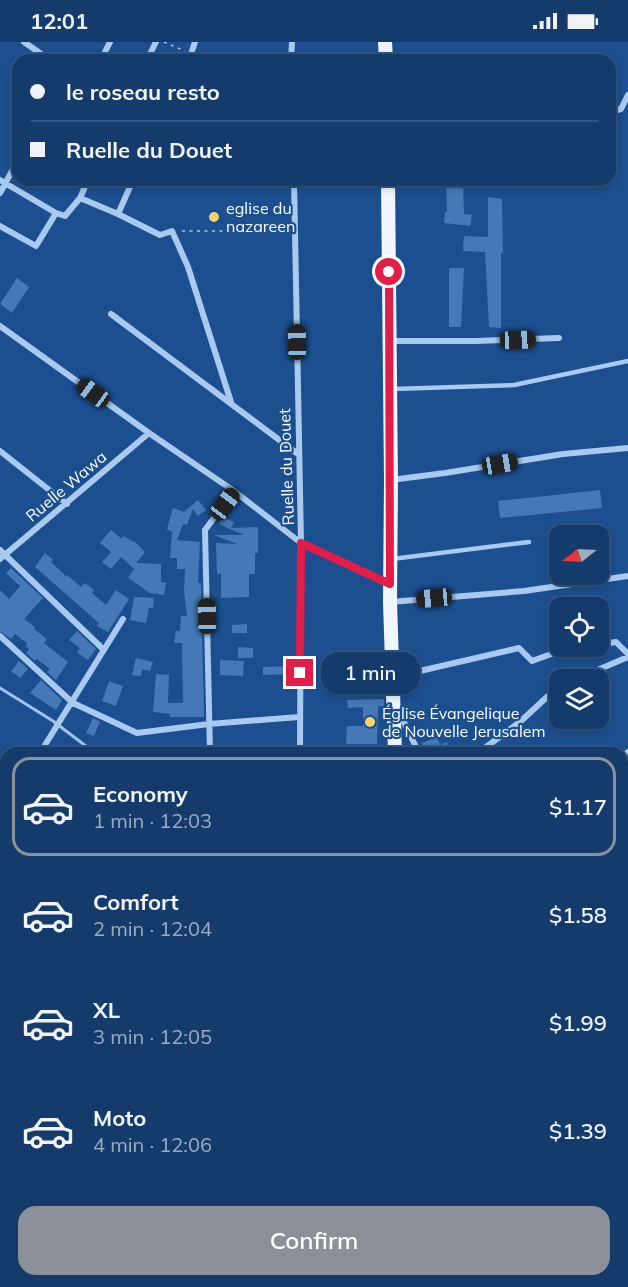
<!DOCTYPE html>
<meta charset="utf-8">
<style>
:root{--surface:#143b6b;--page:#1d4271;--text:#f1f3f6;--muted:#9dadc1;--line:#33557e;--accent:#8c9099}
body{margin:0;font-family:Mulish,sans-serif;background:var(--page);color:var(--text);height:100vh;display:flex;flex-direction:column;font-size:22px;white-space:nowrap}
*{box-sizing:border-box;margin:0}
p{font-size:20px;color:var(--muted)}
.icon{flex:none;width:33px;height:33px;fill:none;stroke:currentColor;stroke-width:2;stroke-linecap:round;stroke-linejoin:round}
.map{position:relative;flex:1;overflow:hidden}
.side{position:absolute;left:0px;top:705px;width:628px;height:540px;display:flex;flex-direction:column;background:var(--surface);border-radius:18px 18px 0 0;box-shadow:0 3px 9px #0003,0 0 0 2px var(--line)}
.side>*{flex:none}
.guide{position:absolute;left:12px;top:12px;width:604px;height:132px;border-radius:18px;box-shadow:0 3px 9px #0003,0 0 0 2px var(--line);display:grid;align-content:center;height:132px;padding:0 18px;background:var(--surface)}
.needle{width:39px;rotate:252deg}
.fabs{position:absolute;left:549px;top:483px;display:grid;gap:12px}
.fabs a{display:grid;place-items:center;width:60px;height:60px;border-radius:12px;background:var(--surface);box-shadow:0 3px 9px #0003,0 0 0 2px var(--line);font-size:30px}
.end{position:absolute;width:27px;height:27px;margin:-14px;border:8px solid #e11d48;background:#fff;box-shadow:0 0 0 3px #fff}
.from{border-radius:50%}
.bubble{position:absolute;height:42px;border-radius:18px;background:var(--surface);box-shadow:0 3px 9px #0003,0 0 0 2px var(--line);font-size:20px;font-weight:600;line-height:42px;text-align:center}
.car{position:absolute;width:18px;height:36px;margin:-18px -9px;border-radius:8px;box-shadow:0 0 4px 2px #0007;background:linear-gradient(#222 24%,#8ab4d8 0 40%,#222 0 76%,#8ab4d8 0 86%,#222 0)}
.guide b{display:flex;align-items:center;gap:21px;height:57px;font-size:22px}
.guide b+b{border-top:2px solid var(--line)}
.guide i{width:15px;height:15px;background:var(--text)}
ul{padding:10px 0 0;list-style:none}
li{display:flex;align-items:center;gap:18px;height:99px;margin:0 12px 9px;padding:0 6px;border:3px solid transparent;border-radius:18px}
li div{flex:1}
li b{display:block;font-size:22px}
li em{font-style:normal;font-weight:600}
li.current{border-color:var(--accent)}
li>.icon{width:54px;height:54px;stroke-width:1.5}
.action{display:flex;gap:12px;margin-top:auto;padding:12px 18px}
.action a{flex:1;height:69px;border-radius:18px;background:var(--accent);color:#fff;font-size:24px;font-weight:600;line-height:69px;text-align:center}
.status{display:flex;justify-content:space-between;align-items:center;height:42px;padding:0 30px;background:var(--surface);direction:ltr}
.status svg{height:16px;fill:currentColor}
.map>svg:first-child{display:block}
</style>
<div class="status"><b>12:01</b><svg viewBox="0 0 49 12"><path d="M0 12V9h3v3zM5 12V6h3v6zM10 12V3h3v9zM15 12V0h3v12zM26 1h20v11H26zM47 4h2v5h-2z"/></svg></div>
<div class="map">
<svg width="628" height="1245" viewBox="0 0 628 1245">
<rect width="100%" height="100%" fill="#1b4f8f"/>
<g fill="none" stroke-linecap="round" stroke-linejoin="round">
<path stroke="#9cc4f0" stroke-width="3" d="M0 646 53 679 95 711
M622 1140 628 1146"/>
</g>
<path fill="#4478b7" d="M446 138H463L464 172 472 173 470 184 444 181 445 170H447Z
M488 155 502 157 503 211H501V286L489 285 485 210 463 209 464 194 488 195Z
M449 226H464L461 285H449Z
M17 236 29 245 12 271 0 262Z
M600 448 602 466 500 476 498 459Z
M198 458 206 468 198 474 193 467 187 483 183 482 177 498 200 500 198 541H201L204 675H170V672L153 670 156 632 169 633 168 661H183L182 601H174L176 589H180L181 574H187L184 550 185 527H177V516H170L172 490 167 487 173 466 184 470Z
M222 475 234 480 231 486 258 485V511H255V532H249V555L221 556V532H217L216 501 237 502 214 493H244L219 482Z
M111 488 122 497 123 494 136 501 145 510 136 521 161 522V540L166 541 164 553 150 551 128 536 134 527 121 515 111 527 102 520 111 510 100 501Z
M45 511 53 518 51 520 66 534 67 533 81 545 85 541 94 548 92 551 106 563 116 548 129 557 108 590 97 584 99 581 35 525Z
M11 526 43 556 24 577 35 585 34 587 47 597 44 601 68 620 56 638 47 630 50 627 37 617 35 619 26 611 29 607 26 604 27 601 15 592 11 597 0 589V548L9 557 20 544 6 531Z
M134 555 154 556 153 566H149L146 581 130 578Z
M247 582V591H232V583Z
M77 589 96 607 88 618 77 610 80 606 69 598Z
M238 605 253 606V616H238Z
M372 610H383V622H372Z
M136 616 153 620 150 629 142 627 141 634 132 633Z
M220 618 244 619 243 634 220 633Z
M19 619 28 627 20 636 11 629Z
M291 624 290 632 263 633V625Z
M41 638 62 658 56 668 30 651Z
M109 639 123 644 116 664 102 659Z
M384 657V664H378L377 702H346L347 684H363V665L348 666 347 658Z
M93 676 100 680 94 694 86 691Z
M437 695 440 703 447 700 450 708 444 711H424L422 701Z"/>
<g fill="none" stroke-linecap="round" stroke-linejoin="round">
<path stroke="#a9c9ee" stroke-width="1.5" stroke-dasharray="3 4.5" stroke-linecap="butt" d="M164 0 185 9
M182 189H288
M622 1159 628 1161
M622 1170 627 1168 628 1164"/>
<path stroke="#a9c9ee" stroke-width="4.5" d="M393 347 514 343 628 319
M392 517 529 500
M622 898 628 895
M622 1003 628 1001
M622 1097H628
M622 1217 628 1216
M528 1245 541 1239"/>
<path stroke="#a9c9ee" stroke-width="6" d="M24 0 50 18
M386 12 422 18
M101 18 110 0
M147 18 156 0
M189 18 195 0
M291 18 292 0
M610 70 621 67 628 53
M0 138 56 171
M294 138 301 501 300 711
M0 151 18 118
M80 156 88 138
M118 172 133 138
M0 184 36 204 56 171 65 174 80 156 118 172 160 193 172 189 188 225 231 360
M111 272 298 412
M0 284 149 391 234 449 301 501 388 542
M390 299H476L559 296
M0 409 67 462
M391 438 445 431 563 412 628 406
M0 508 104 608
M0 517 149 391
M390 560 524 549 628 534
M0 594 73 661 137 691 209 682 299 675
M598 603 616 600 628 612
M394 635 519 606 532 619 568 606 582 604
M574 638 628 615
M397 666 419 711
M40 711 123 577
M210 711 205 488 234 449
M478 711 521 679 560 643
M622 714 628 710
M0 728 6 732
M622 779 628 777
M0 840 6 837
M0 957 6 954
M622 962 628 958
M0 1070 6 1069
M5 1153H6
M622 1238 628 1237
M118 1239 121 1245
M308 1239V1245
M416 1245 420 1239
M575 1245 613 1239"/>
<path stroke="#f0f6ff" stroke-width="14" d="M385 0 386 18
M388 138 391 438 390 560 395 711
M401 1239V1245"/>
</g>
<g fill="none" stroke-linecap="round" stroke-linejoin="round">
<path stroke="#e11d48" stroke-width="8" d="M300 631 301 501 390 542 389 230"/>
</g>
<g fill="#ffd166" stroke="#1b4f8f" stroke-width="2">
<circle cx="214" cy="175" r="6"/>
<circle cx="370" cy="680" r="6"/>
</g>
<g text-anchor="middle" stroke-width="4.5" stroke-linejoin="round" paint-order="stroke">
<g font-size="16" fill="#fff" stroke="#1b4f8f" text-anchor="start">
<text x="226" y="172">eglise du<tspan x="226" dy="18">nazareen</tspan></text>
<text x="382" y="677">Église Évangelique<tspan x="382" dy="18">de Nouvelle Jerusalem</tspan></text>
</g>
<g font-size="16" fill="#fff" stroke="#1b4f8f">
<text transform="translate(286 425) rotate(-92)" y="6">Ruelle du Douet</text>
<text transform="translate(66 444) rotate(-40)" y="6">Ruelle Wawa</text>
</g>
</g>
</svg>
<div class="fabs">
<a><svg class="needle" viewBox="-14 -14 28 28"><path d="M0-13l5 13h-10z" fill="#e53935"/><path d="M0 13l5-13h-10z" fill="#9dadc1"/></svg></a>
<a><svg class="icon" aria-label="locate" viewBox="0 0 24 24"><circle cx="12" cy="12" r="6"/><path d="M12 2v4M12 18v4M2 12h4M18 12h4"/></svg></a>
<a><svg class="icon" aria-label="layers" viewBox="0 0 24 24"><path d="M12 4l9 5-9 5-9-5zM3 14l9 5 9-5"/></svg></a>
</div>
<i class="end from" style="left:389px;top:230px"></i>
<i class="end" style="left:300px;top:631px"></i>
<div class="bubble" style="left:321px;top:610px;width:99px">1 min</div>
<i class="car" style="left:518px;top:298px;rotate:88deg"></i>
<i class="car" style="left:297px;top:300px;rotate:359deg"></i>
<i class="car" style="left:93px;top:351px;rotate:306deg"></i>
<i class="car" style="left:500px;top:422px;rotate:81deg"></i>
<i class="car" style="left:225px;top:462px;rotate:37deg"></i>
<i class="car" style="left:434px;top:556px;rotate:265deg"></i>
<i class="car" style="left:207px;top:574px;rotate:359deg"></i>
<div class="guide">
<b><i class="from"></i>le roseau resto</b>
<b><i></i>Ruelle du Douet</b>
</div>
<section class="side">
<ul>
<li class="current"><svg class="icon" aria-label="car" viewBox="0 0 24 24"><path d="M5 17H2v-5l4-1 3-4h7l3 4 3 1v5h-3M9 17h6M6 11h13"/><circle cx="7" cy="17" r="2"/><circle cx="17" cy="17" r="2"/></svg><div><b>Economy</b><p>1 min · 12:03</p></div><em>$1.17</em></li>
<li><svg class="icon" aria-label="car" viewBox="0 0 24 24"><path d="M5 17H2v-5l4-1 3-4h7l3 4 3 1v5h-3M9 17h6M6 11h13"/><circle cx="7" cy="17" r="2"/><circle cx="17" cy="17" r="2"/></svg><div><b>Comfort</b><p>2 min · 12:04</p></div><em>$1.58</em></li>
<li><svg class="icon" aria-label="car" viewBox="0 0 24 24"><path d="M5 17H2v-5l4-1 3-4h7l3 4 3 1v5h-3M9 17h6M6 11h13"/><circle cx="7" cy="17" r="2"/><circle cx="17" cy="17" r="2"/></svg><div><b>XL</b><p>3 min · 12:05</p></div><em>$1.99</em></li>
<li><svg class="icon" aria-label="car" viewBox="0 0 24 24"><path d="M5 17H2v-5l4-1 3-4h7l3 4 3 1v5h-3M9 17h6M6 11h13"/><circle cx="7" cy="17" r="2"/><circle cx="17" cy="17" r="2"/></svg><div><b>Moto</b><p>4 min · 12:06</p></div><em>$1.39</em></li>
</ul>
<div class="action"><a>Confirm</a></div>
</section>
</div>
